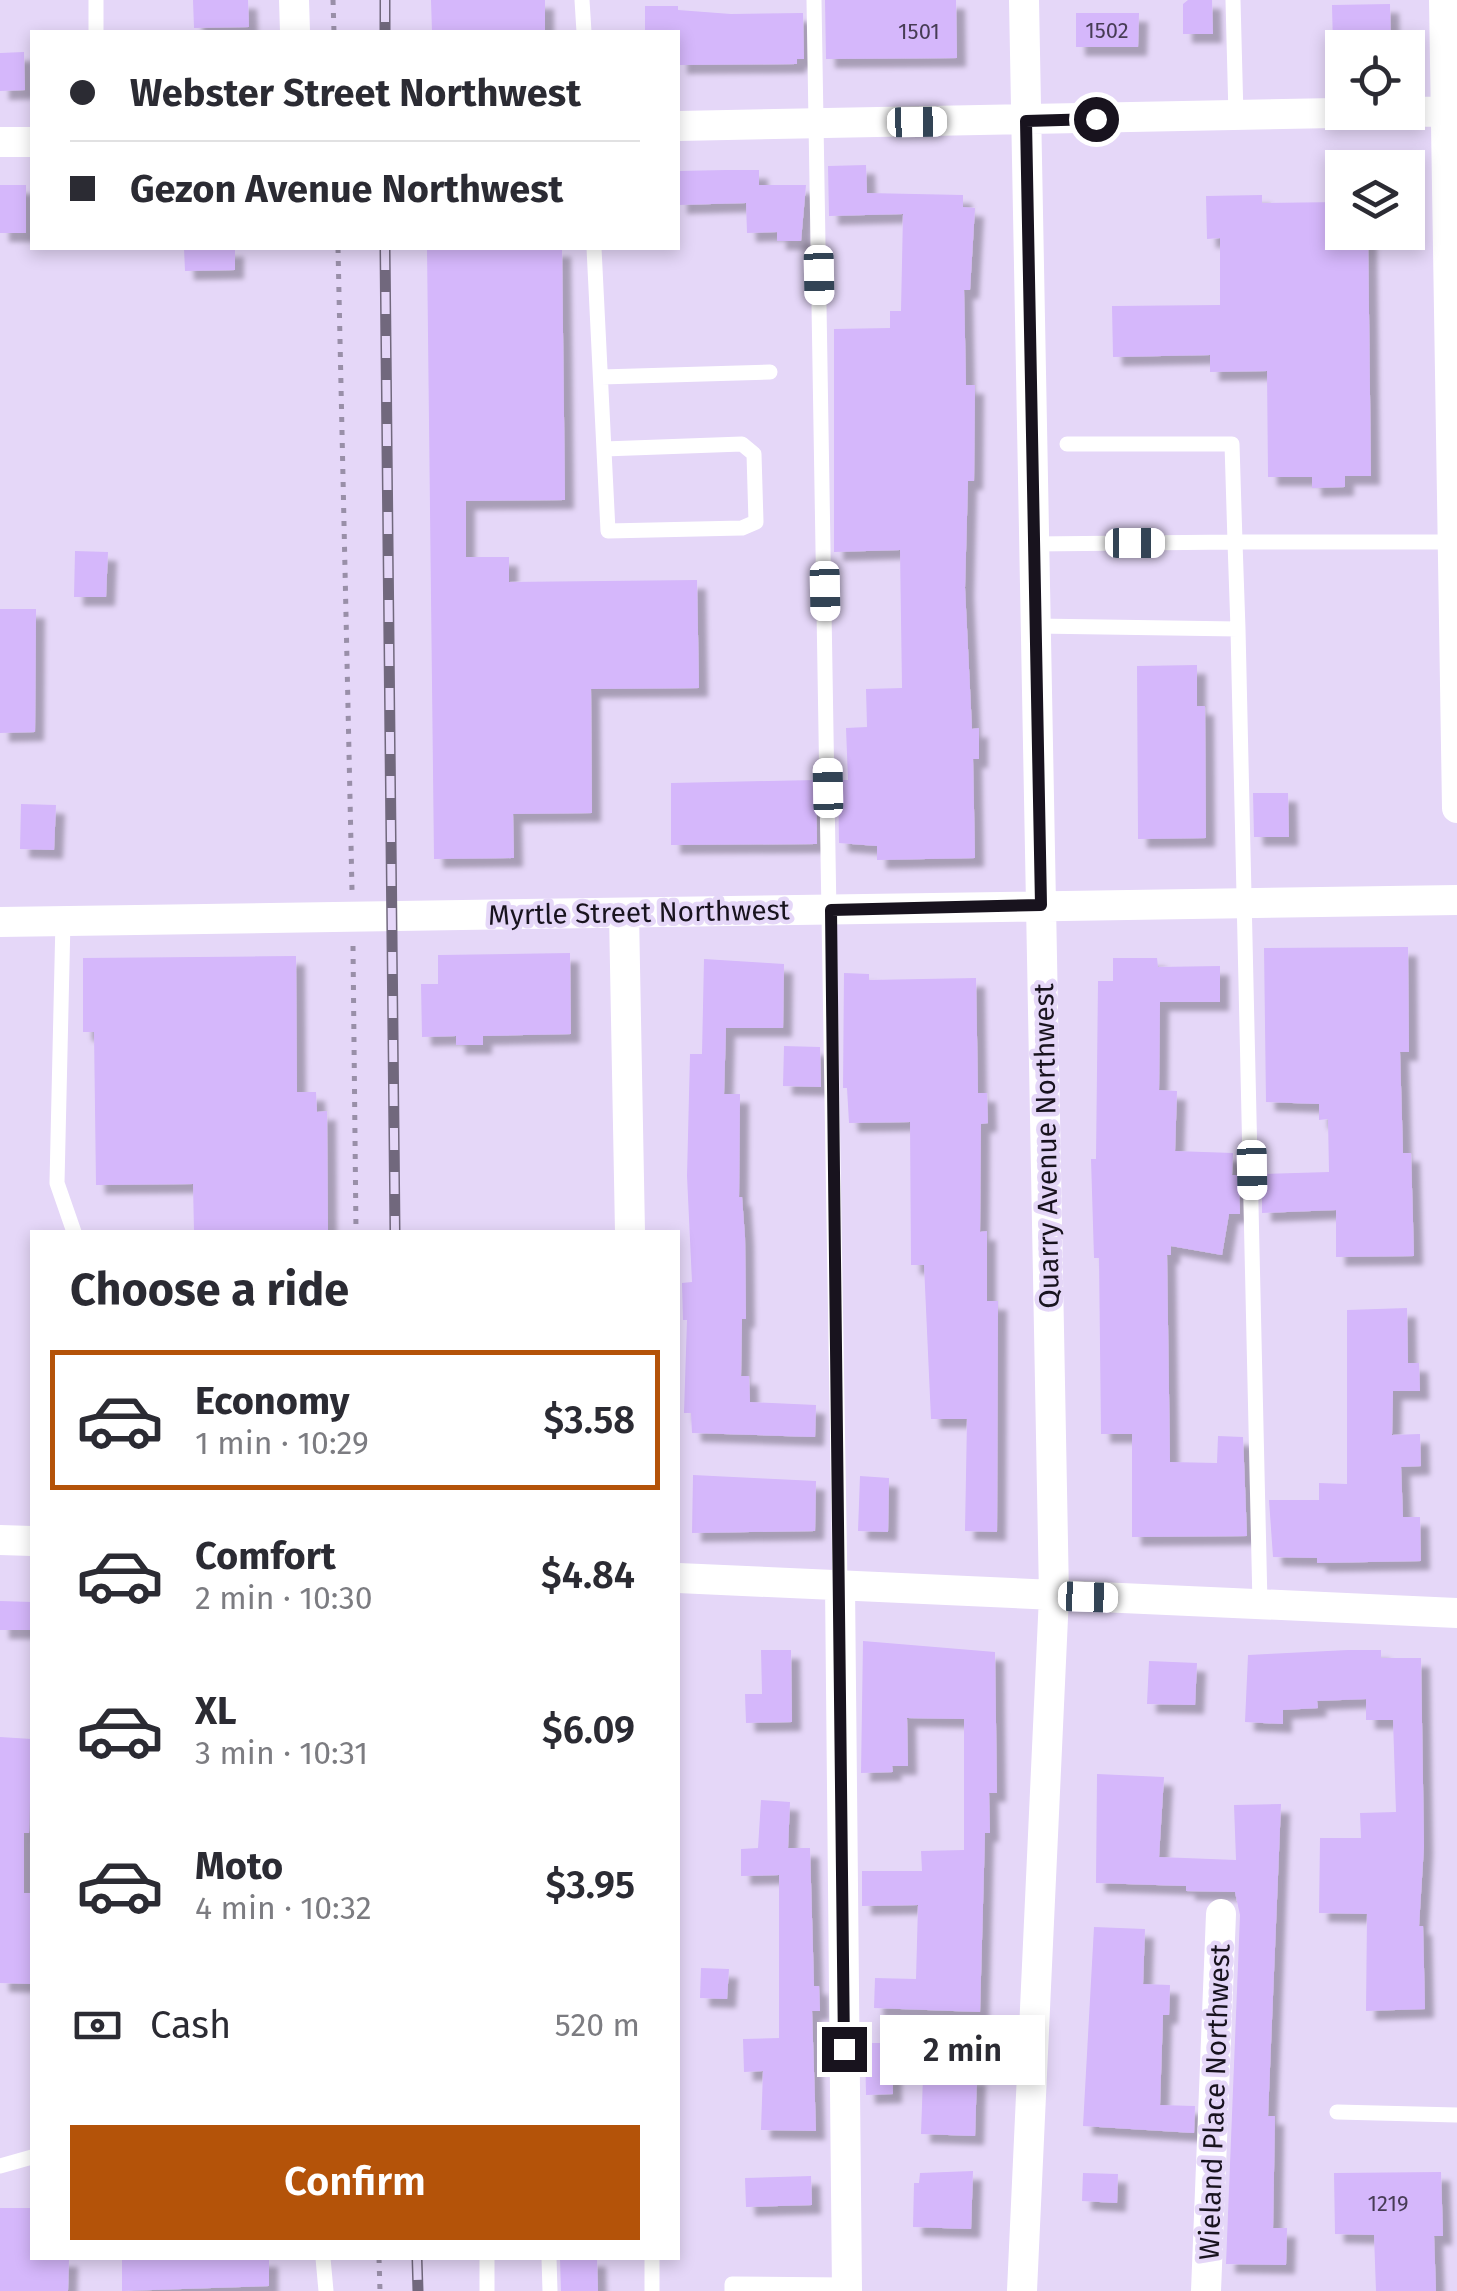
<!DOCTYPE html>
<meta charset="utf-8">
<style>
:root{--surface:#fff;--page:#f7f7f7;--text:#2b2b33;--muted:#7c7c81;--line:#e1e1e2;--accent:#b45309}
body{margin:0;font-family:"Fira Sans",sans-serif;background:var(--page);color:var(--text);height:100vh;display:flex;flex-direction:column;font-size:38px;white-space:nowrap}
*{box-sizing:border-box;margin:0}
p{font-size:32px;color:var(--muted)}
.icon{flex:none;width:55px;height:55px;fill:none;stroke:currentColor;stroke-width:2;stroke-linecap:round;stroke-linejoin:round}
.map{position:relative;flex:1;overflow:hidden}
.drawer{position:absolute;left:30px;top:1230px;width:650px;height:1030px;display:flex;flex-direction:column;background:var(--surface);border-radius:0px;box-shadow:0 5px 15px #0003}
.drawer>*{flex:none}
.banner{position:absolute;left:30px;top:30px;width:650px;height:220px;border-radius:0px;box-shadow:0 5px 15px #0003;display:grid;align-content:center;height:220px;padding:0 40px;background:var(--surface)}
.fabs{position:absolute;left:1325px;top:30px;display:grid;gap:20px}
.fabs a{display:grid;place-items:center;width:100px;height:100px;border-radius:0px;background:var(--surface);box-shadow:0 5px 15px #0003;font-size:50px}
.end{position:absolute;width:45px;height:45px;margin:-22px;border:12px solid #18131e;background:#fff;box-shadow:0 0 0 5px #fff}
.from{border-radius:50%}
.bubble{position:absolute;height:70px;border-radius:0px;background:var(--surface);box-shadow:0 5px 15px #0003;font-size:32px;font-weight:600;line-height:70px;text-align:center}
.car{position:absolute;width:30px;height:60px;margin:-30px -15px;border-radius:12px;box-shadow:0 0 8px 2px #0007;background:linear-gradient(#fff 24%,#345 0 40%,#fff 0 76%,#345 0 86%,#fff 0)}
.banner b{display:flex;align-items:center;gap:35px;height:95px;font-size:38px}
.banner b+b{border-top:2px solid var(--line)}
.banner i{width:25px;height:25px;background:var(--text)}
ul{padding:0;list-style:none}
li{display:flex;align-items:center;gap:30px;height:140px;margin:0 20px 15px;padding:0 20px;border:5px solid transparent;border-radius:0px}
li div{flex:1}
li b{display:block;font-size:38px}
li em{font-style:normal;font-weight:600}
li.selected{border-color:var(--accent)}
li>.icon{width:90px;height:90px;stroke-width:1.5}
h2{padding:0 40px;font-size:45px;line-height:120px}
.pay{display:flex;align-items:center;gap:25px;height:110px;padding:0 40px;font-size:38px}
.pay p{margin-inline-start:auto}
.button{display:flex;gap:20px;margin-top:auto;padding:20px 40px}
.button a{flex:1;height:115px;border-radius:0px;background:var(--accent);color:#fff;font-size:40px;font-weight:600;line-height:115px;text-align:center}
.map>svg:first-child{display:block}
</style>
<div class="map">
<svg width="1457" height="2291" viewBox="0 0 1457 2291">
<defs>
<filter id="shadow"><feDropShadow dx="9" dy="9" stdDeviation="2.5" flood-color="#0004"/></filter>
</defs>
<rect width="100%" height="100%" fill="#e5d7f8"/>
<path fill="#d5b7fb" filter="url(#shadow)" d="M193 0H248L249 27 194 28Z
M431 0H545V32H432Z
M825 0H956L957 58 826 59Z
M1188 0H1212L1213 34H1183V4Z
M1390 4 1391 47H1333L1332 5Z
M645 6H678V10L731 14 803 13 804 59H797V64L678 65V32H645Z
M1076 13H1139L1138 47H1076Z
M24 52 25 90 0 91V53Z
M866 165 867 193 963 195V207L975 208 970 290H964L966 385H975L974 481H968L965 588 972 729 979 728V759H973L975 858 877 860V846L839 843 838 780H848L846 728 867 727 866 689 902 688 900 550 834 552V329L890 328V311H901L903 214 829 216 828 166Z
M726 170H759V185H806L801 241H777V232L747 233 746 203 678 205V171Z
M0 185H26V233H0Z
M1262 195V203L1342 202V232H1368L1371 476H1345V487L1312 488V477H1268L1267 371 1210 372V355L1113 357 1112 306 1220 305V238L1207 239 1206 196Z
M184 248H235V270L185 271Z
M427 248H562L565 500 466 501V557H509V582L697 580 699 688 591 689 592 813 513 814 514 858 434 859Z
M75 551 108 552 106 597H74Z
M0 609H36L35 732 0 733Z
M1197 665V706H1205L1206 838 1138 839 1137 666Z
M816 780 817 844 671 845V783Z
M1253 793H1288L1289 837H1254Z
M21 804 56 805 54 850 20 849Z
M1408 947 1409 1052H1400L1403 1153H1411L1414 1256 1336 1257V1210L1262 1213V1174L1329 1172 1328 1119 1319 1120V1104L1266 1102 1264 948Z
M570 953 571 1034 483 1036V1045H456V1036L422 1037 421 984H438V955Z
M296 956 297 1092H316L317 1112 327 1111 328 1232H194L193 1184 96 1185 94 1032H83V958Z
M1113 958H1157L1158 967 1220 966V1002H1160L1159 1090 1177 1091 1175 1151 1233 1153 1232 1175H1239L1240 1214H1229L1222 1255 1171 1246V1255H1167L1170 1462 1217 1463 1218 1436 1243 1437 1247 1536 1132 1537V1434H1101L1099 1258H1094L1091 1159H1096L1098 981H1113Z
M704 959 784 964 783 1028H726L724 1094H740L739 1197H742L745 1237 746 1319H742L741 1376H749L750 1402 816 1405 815 1437 692 1433 691 1413H684L687 1320H683L682 1283 692 1282 687 1176 690 1054H702Z
M844 973 869 974V980L976 978 978 1093H987L988 1123 981 1124 980 1232 987 1231V1301H998L997 1532 965 1531 967 1419H931L924 1265H911L910 1122 849 1123 847 1088H843Z
M784 1046 820 1047 821 1087 783 1086Z
M1407 1308 1408 1363H1419L1420 1391H1393L1392 1435 1420 1434 1421 1466 1401 1467 1403 1517H1420L1421 1561 1317 1563V1558L1273 1557 1269 1500H1319V1483L1347 1484V1310Z
M693 1475 816 1481 815 1531 692 1533Z
M860 1476 889 1478 888 1532 858 1531Z
M0 1601 32 1602V1630H0Z
M863 1641 995 1652 997 1793H989L990 1833H985L980 2012 874 2008 875 1978 916 1979 918 1905 862 1906V1871H922L921 1851 964 1850V1719L907 1718 908 1766H892L893 1772 861 1773Z
M761 1650H791L792 1722 746 1723 745 1694H762Z
M1348 1650H1381V1658H1421L1424 1846 1419 1926H1423L1425 2009 1366 2011 1367 1914 1319 1913 1320 1838H1361L1360 1813 1396 1812 1393 1720H1366V1699L1317 1701 1318 1708 1283 1710V1724L1245 1722 1248 1655Z
M1149 1661 1197 1663 1195 1705 1147 1704Z
M0 1737 32 1739 29 1833H24V1893H32V1984L0 1983Z
M1097 1774 1164 1777 1159 1857 1236 1860 1234 1805 1281 1804 1268 2116H1275L1273 2228H1287L1286 2265 1226 2264 1240 1915 1235 1892 1186 1891V1886L1096 1883Z
M761 1800 790 1802 788 1848H810L814 1986H819L820 2011H812L816 2131 761 2130 763 2071 744 2072 743 2039 779 2038V1875L741 1876V1849L758 1848Z
M1094 1927 1145 1929 1143 1984 1170 1985 1169 2015H1163L1160 2105 1195 2106 1194 2133 1083 2126Z
M701 1968 729 1969 727 1999 700 1998Z
M865 2043H892L893 2094 866 2095Z
M977 2075 975 2136 921 2134 923 2076Z
M973 2171 971 2229 913 2227 914 2183H919L920 2173Z
M1441 2172 1443 2236H1434L1436 2291H1376L1374 2235 1335 2234 1334 2173Z
M1083 2173 1118 2174 1117 2203 1082 2201Z
M811 2176 812 2205 746 2207 745 2178Z
M0 2208H32V2258H69L68 2291H0Z
M122 2258H269V2286L122 2291Z
M560 2258H597L598 2291H561Z"/>
<g fill="none" stroke-linecap="round" stroke-linejoin="round">
<path stroke="#998fa8" stroke-width="5" stroke-dasharray="5 8" stroke-linecap="butt" d="M333 0 334 32
M338 248 352 890
M353 946 356 1232
M379 2258 380 2291"/>
<path stroke="#fff" stroke-width="15" d="M96 0V32
M582 0 584 32
M814 0 840 1585
M1233 0 1236 116
M594 248 608 531 742 528 756 522 754 454 742 444 604 449
M601 377 770 372
M1034 544 1235 542 1232 444H1067
M1036 626 1238 629 1235 542H1454
M1238 629 1260 1604
M63 920 57 1183 74 1232
M1337 2112 1457 2115
M0 2166 32 2157
M323 2258 326 2291
M487 2258V2291
M549 2258 550 2291
M652 2258V2291
M732 2291V2284L847 2285"/>
<path stroke="#fff" stroke-width="30" d="M294 0 295 32
M1444 0 1457 808
M1408 112 1457 111
M678 126 1387 112
M0 142H32
M624 913 630 1232
M0 922 1457 900
M0 1540 32 1541
M678 1578 1457 1613
M840 1585 847 2291
M1022 2291 1054 1596 1024 0
M1206 2291 1221 1914"/>
<defs>
<path id="rail" d="M385 0V32
M385 248 395 1232
M417 2258 418 2291"/>
</defs>
<use href="#rail" stroke="#71687d" stroke-width="11"/>
<use href="#rail" stroke="#e5d7f8" stroke-width="8" stroke-dasharray="22" stroke-linecap="butt"/>
</g>
<g fill="none" stroke-linecap="round" stroke-linejoin="round">
<path stroke="#18131e" stroke-width="12" d="M844 2049 831 910 1041 905 1026 121 1096 119"/>
</g>
<g text-anchor="middle" stroke-width="9" stroke-linejoin="round" paint-order="stroke">
<g font-size="22" fill="#473c55">
<text x="1107" y="38">1502</text>
<text x="919" y="39">1501</text>
<text x="1388" y="2211">1219</text>
</g>
<g font-size="28" fill="#18131e" stroke="#e5d7f8">
<text transform="translate(639 912) rotate(-1)" y="10">Myrtle Street Northwest</text>
<text transform="translate(1046 1146) rotate(-91)" y="10">Quarry Avenue Northwest</text>
<text transform="translate(1214 2102) rotate(-88)" y="10">Wieland Place Northwest</text>
</g>
</g>
</svg>
<div class="fabs">
<a><svg class="icon" aria-label="locate" viewBox="0 0 24 24"><circle cx="12" cy="12" r="6"/><path d="M12 2v4M12 18v4M2 12h4M18 12h4"/></svg></a>
<a><svg class="icon" aria-label="layers" viewBox="0 0 24 24"><path d="M12 4l9 5-9 5-9-5zM3 14l9 5 9-5"/></svg></a>
</div>
<i class="end from" style="left:1096px;top:119px"></i>
<i class="end" style="left:844px;top:2049px"></i>
<div class="bubble" style="left:880px;top:2015px;width:165px">2 min</div>
<i class="car" style="left:917px;top:122px;rotate:89deg"></i>
<i class="car" style="left:819px;top:275px;rotate:179deg"></i>
<i class="car" style="left:1135px;top:543px;rotate:90deg"></i>
<i class="car" style="left:825px;top:591px;rotate:179deg"></i>
<i class="car" style="left:828px;top:788px;rotate:359deg"></i>
<i class="car" style="left:1252px;top:1170px;rotate:179deg"></i>
<i class="car" style="left:1088px;top:1597px;rotate:92deg"></i>
<div class="banner">
<b><i class="from"></i>Webster Street Northwest</b>
<b><i></i>Gezon Avenue Northwest</b>
</div>
<section class="drawer">
<h2>Choose a ride</h2>
<ul>
<li class="selected"><svg class="icon" aria-label="car" viewBox="0 0 24 24"><path d="M5 17H2v-5l4-1 3-4h7l3 4 3 1v5h-3M9 17h6M6 11h13"/><circle cx="7" cy="17" r="2"/><circle cx="17" cy="17" r="2"/></svg><div><b>Economy</b><p>1 min · 10:29</p></div><em>$3.58</em></li>
<li><svg class="icon" aria-label="car" viewBox="0 0 24 24"><path d="M5 17H2v-5l4-1 3-4h7l3 4 3 1v5h-3M9 17h6M6 11h13"/><circle cx="7" cy="17" r="2"/><circle cx="17" cy="17" r="2"/></svg><div><b>Comfort</b><p>2 min · 10:30</p></div><em>$4.84</em></li>
<li><svg class="icon" aria-label="car" viewBox="0 0 24 24"><path d="M5 17H2v-5l4-1 3-4h7l3 4 3 1v5h-3M9 17h6M6 11h13"/><circle cx="7" cy="17" r="2"/><circle cx="17" cy="17" r="2"/></svg><div><b>XL</b><p>3 min · 10:31</p></div><em>$6.09</em></li>
<li><svg class="icon" aria-label="car" viewBox="0 0 24 24"><path d="M5 17H2v-5l4-1 3-4h7l3 4 3 1v5h-3M9 17h6M6 11h13"/><circle cx="7" cy="17" r="2"/><circle cx="17" cy="17" r="2"/></svg><div><b>Moto</b><p>4 min · 10:32</p></div><em>$3.95</em></li>
</ul>
<div class="pay"><svg class="icon" aria-label="cash" viewBox="0 0 24 24"><path d="M3 7h18v10H3z"/><circle cx="12" cy="12" r="2"/></svg>Cash<p>520 m</p></div>
<div class="button"><a>Confirm</a></div>
</section>
</div>
